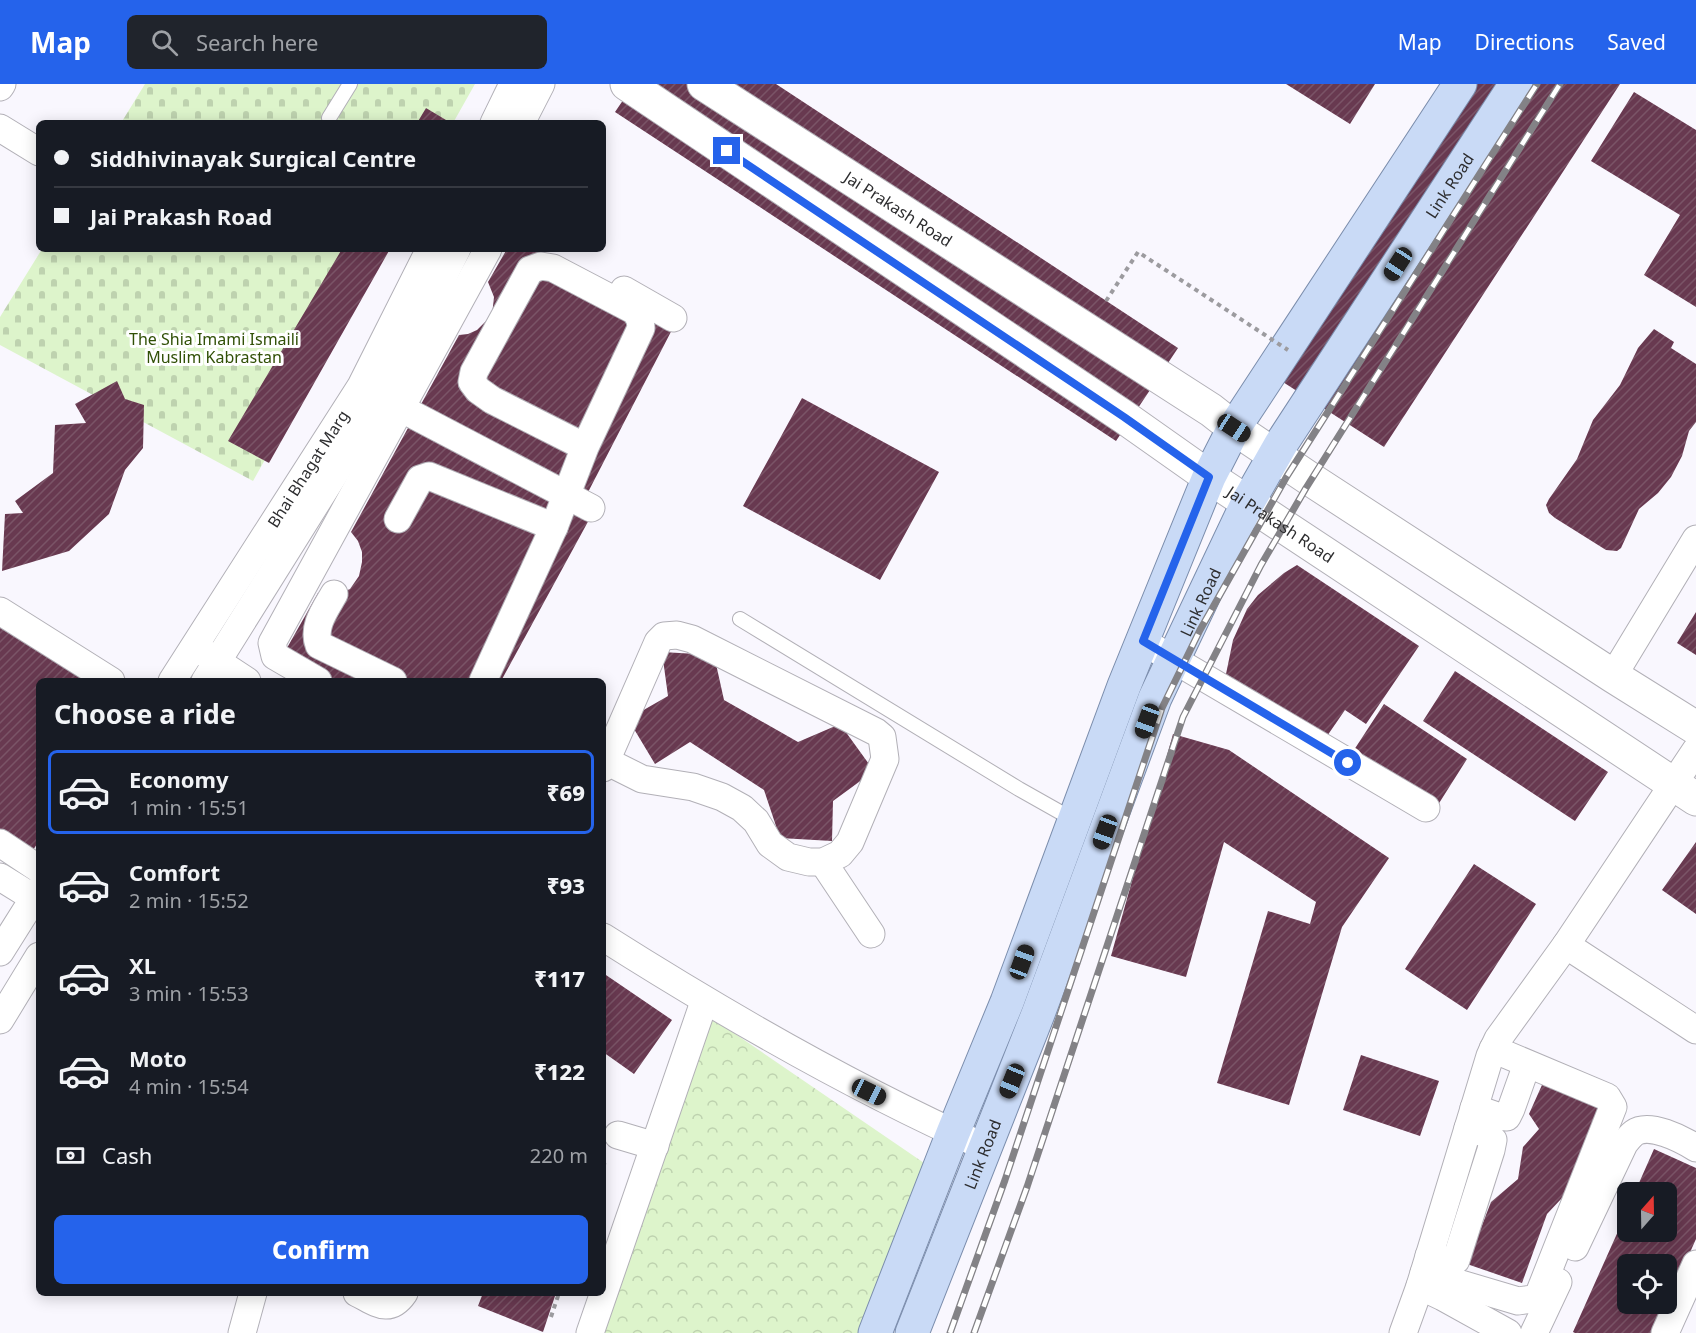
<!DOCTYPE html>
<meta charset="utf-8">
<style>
:root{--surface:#171b24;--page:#20242c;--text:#f1f3f6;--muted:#9ea1a6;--line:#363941;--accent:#2563eb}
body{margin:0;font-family:"Noto Sans",sans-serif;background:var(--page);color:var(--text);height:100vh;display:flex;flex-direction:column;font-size:22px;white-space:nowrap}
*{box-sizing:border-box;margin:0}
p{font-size:20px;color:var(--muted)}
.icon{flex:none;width:33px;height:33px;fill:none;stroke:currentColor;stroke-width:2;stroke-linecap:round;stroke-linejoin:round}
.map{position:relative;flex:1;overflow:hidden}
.drawer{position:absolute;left:36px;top:594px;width:570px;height:618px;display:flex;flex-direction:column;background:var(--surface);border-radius:9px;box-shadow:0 3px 15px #0003}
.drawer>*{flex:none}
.banner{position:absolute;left:36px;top:36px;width:570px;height:132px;border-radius:9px;box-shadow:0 3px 15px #0003;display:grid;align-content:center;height:132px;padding:0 18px;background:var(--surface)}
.needle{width:39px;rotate:20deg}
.buttons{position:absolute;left:1617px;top:1098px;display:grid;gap:12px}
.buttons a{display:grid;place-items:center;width:60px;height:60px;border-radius:9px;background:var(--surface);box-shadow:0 3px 15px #0003;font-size:30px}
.end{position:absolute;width:27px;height:27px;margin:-14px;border:8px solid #2563eb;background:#fff;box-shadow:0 0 0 3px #fff}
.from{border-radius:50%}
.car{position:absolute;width:18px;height:36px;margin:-18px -9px;border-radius:8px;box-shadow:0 0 4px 2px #0007;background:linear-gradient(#222 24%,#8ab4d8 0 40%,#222 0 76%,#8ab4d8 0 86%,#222 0)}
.banner b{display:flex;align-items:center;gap:21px;height:57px;font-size:22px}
.banner b+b{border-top:2px solid var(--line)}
.banner i{width:15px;height:15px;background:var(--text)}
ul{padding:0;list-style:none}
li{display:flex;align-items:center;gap:18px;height:84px;margin:0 12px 9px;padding:0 6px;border:3px solid transparent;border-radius:9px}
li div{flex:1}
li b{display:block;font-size:22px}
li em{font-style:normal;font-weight:800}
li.on{border-color:var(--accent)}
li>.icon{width:54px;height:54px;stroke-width:1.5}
h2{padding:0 18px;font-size:27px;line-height:72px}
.pay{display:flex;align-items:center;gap:15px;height:66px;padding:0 18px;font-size:22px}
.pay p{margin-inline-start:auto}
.action{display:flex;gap:12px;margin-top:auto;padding:12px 18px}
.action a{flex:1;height:69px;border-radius:9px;background:var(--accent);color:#fff;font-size:24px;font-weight:800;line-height:69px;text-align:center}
header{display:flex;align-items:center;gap:36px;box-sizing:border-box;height:84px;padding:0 30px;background:var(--accent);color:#fff}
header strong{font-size:28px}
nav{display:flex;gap:33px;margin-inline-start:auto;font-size:21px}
.search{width:420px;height:54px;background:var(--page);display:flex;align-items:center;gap:15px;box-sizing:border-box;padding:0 21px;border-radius:9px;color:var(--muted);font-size:22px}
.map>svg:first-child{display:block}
</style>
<header>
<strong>Map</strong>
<div class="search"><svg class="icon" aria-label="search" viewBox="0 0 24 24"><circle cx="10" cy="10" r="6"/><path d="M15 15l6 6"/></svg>Search here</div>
<nav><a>Map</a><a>Directions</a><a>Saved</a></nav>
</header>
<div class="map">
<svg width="1696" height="1249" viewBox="0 0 1696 1249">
<defs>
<pattern id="cemetery-stones" width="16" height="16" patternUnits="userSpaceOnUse" patternTransform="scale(1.5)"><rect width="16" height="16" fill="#ddf4cb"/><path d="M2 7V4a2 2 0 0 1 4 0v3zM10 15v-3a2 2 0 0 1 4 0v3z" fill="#bed2af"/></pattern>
<pattern id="park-crowns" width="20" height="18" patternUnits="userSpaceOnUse" patternTransform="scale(1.5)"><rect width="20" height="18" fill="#ddf4cb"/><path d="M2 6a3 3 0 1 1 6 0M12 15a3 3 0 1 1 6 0" fill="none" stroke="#bed2af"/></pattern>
<pattern id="building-hatch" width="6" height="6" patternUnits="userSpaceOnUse" patternTransform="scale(1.5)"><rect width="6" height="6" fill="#683950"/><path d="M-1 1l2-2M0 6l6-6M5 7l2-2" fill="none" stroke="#7a5467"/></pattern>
</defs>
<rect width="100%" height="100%" fill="#f9f7fe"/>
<path fill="url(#cemetery-stones)" d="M145 0H475L453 39H121Z
M42 165H383L253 397 0 261V233Z"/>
<path fill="url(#park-crowns)" d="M709 932 927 1081 861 1249H603Z"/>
<path fill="url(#building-hatch)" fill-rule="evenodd" d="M634 0H776L1178 264 1116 357 615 28Z
M1286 0H1375L1350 40Z
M1460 0H1620L1384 363 1272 291Z
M1634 8 1696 46V223L1644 191 1680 131 1591 77Z
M426 24 451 39H417Z
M342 165H390L269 379 228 357Z
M507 165H535L676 238 585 414 596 423 501 597H332L283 571 318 509 328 512 338 510 350 505 359 492 362 478V468L358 457 351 448 459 251 468 250 477 246 492 231 494 213 488 198Z
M1654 245 1674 258 1671 264 1696 280V338L1689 347 1682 372 1671 393 1658 409 1639 425 1621 464 1617 467 1606 466 1555 434 1549 429 1546 421 1549 415 1577 375 1593 336 1620 301 1638 264Z
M117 297 125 315 144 321 143 364 125 386 109 430 69 467 2 487 5 430 23 429 15 417 53 389 55 341 86 339 75 320Z
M802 314 939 388 880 496 743 422Z
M1297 481 1419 562 1366 640 1345 626 1325 655 1226 590 1233 556 1247 525 1258 511 1284 489Z
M1696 528V571L1677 559Z
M0 533 104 597H39V757L31 769 0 746Z
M662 568 714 571 724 616 798 658 840 640 874 687 833 717 832 757 780 754 764 706 690 658 655 680 628 635 668 612Z
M1455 587 1608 688 1575 737 1423 637Z
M1384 620 1467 675 1436 724 1352 669Z
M1173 650 1229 666 1389 774 1342 843 1289 1021 1217 999 1268 827 1310 840 1316 818 1224 758 1186 893 1111 872Z
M1696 758V830L1662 806Z
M1474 780 1536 820 1467 926 1405 885Z
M603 889 672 936 634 990 603 968Z
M1361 971 1439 997 1420 1052 1343 1026Z
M1546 992 1611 1020 1577 1098 1547 1130 1522 1199 1467 1180 1491 1118 1518 1095 1523 1063 1539 1045 1529 1030Z
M1654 1065 1696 1084V1155L1654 1249H1575L1573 1248 1628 1125V1148H1666V1108H1635ZM1628 1180H1666V1220H1628Z
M483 1209H556L543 1248 478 1222Z"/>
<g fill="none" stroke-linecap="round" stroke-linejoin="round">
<defs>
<path id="lane" d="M329 34 350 0
M740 535 1019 705 1074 736"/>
<g id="street">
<path d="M0 3 2 0"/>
<path d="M494 39 513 0"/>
<path d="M521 39 541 0"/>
<path d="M0 44 39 68"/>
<path d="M624 206 673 234"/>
<path d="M385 316 591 424"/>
<path d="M398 435 420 395 429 392 554 443"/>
<path d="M334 510C325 526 312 543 319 561L393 597"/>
<path d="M0 527 111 597"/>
<path d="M1142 557 1426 724"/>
<path d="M203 568 247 597"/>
<path d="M1613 592 1696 455"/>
<path id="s1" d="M172 597 361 302 430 165"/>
<path d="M205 597 382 314 457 165"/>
<path d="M318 597 275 572 272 559 488 165"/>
<path d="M483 597 554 443 585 363 641 244 640 235 635 227 553 184 541 182 530 186 474 288 472 298 478 306 492 316 585 363"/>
<path d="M603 684 606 677 658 558 664 552 677 551 692 555 876 648 882 653 885 675 850 758 840 770 823 778H809L788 773 770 760 756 737 742 724 722 713 693 703 642 695 606 677"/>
<path d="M0 759 39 785"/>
<path d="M823 778 871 850"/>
<path d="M0 793 34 814"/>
<path d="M603 853C726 931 852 1004 985 1063"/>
<path d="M1566 861 1696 946"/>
<path d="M0 868 39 806"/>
<path d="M0 936 39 872"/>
<path d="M1474 1024 1497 1032 1507 1033 1511 1025 1527 980"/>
<path d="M618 1051 655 1062"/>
<path d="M1575 1163 1624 1060C1627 1056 1630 1052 1634 1049 1649 1038 1682 1055 1696 1064"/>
<path d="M1429 1172 1452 1178 1456 1176 1491 1066 1493 1056 1487 1050 1468 1044"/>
<path d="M1424 1189 1518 1217 1533 1215 1539 1210 1613 1023 1607 1013 1493 965"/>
<path d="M1420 1202 1443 1213 1508 1249"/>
<path d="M357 1209C376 1218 389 1231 404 1209"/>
<path d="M242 1249 253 1209"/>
<path d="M590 1249 704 918"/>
<path d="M1403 1249 1420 1202 1490 972 1498 955 1566 861 1696 666"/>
<path d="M1534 1249 1558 1198"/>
<path d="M1665 1249 1696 1180"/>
</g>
<g id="secondary">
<path id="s2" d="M627 0 1124 333 1209 393 1696 715"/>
<path id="s3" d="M704 0 1211 326 1234 344 1310 395 1613 592 1696 644"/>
</g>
<g id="primary">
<path d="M875 1249 953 1049 1007 918 1124 602 1209 393 1234 344 1460 0"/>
<path id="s4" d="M912 1249 1038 930 1155 614 1248 418 1281 360 1516 0"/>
</g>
</defs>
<use href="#lane" stroke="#b2b0b7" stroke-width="16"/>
<use href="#street" stroke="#b2b0b7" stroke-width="29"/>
<use href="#secondary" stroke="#b2b0b7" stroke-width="35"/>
<use href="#primary" stroke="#7b8dac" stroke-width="35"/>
<path stroke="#9c9b9f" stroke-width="4" stroke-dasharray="4.5 4.5" stroke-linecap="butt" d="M603 1083 606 1075
M551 1233 559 1209"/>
<use href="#lane" stroke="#fff" stroke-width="14"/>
<use href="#street" stroke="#fff" stroke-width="27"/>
<use href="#secondary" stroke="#fff" stroke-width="33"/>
<use href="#primary" stroke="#c9daf6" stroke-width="33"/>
<defs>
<path id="rail" d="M950 1249 1005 1096 1162 624 1200 546 1287 392 1537 0
M974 1249 1027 1103 1183 633 1261 481 1306 404 1560 0"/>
</defs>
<use href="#rail" stroke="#838286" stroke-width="7"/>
<use href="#rail" stroke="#fff" stroke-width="4.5" stroke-dasharray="14" stroke-linecap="butt"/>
<path stroke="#9c9b9f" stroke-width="4" stroke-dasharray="4.5 4.5" stroke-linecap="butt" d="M1106 217 1138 168 1288 266"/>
</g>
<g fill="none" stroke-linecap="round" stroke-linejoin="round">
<path stroke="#2563eb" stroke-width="8" d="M727 67 1124 333 1209 393 1143 557 1348 679"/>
</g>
<g text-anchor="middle" stroke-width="6" stroke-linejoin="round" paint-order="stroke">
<g font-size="16" fill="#2d2d2f" stroke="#fff">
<text dy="6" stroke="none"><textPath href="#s4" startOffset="1272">Link Road</textPath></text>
<text dy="6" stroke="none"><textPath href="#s3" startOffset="231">Jai Prakash Road</textPath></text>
<text dy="6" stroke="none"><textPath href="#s1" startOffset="252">Bhai Bhagat Marg</textPath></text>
<text dy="6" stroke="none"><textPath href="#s2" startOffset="788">Jai Prakash Road</textPath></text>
<text dy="6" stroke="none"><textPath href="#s4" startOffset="786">Link Road</textPath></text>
<text dy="6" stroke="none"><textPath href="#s4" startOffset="192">Link Road</textPath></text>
</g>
<g font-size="16" fill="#315007" stroke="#fff">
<text x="214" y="261">The Shia Imami Ismaili<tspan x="214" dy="18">Muslim Kabrastan</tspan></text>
</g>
</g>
</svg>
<div class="buttons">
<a><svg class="needle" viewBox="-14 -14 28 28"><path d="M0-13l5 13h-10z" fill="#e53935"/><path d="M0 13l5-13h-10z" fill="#9ea1a6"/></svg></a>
<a><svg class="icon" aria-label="locate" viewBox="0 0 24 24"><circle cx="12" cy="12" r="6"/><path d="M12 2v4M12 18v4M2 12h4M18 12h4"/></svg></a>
</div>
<i class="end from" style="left:1348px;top:679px"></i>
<i class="end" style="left:727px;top:67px"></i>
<i class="car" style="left:1398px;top:180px;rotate:213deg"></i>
<i class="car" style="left:1234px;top:344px;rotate:123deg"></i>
<i class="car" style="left:1147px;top:637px;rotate:200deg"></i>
<i class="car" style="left:1105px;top:748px;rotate:200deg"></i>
<i class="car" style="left:1022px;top:878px;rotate:20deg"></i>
<i class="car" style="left:1012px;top:997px;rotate:202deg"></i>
<i class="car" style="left:869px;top:1008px;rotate:116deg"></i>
<div class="banner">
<b><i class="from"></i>Siddhivinayak Surgical Centre</b>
<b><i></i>Jai Prakash Road</b>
</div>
<section class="drawer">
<h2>Choose a ride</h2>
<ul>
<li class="on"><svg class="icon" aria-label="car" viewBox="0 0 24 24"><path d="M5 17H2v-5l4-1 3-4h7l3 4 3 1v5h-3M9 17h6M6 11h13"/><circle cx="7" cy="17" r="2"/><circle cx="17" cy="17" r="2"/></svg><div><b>Economy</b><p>1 min · 15:51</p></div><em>₹69</em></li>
<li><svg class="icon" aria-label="car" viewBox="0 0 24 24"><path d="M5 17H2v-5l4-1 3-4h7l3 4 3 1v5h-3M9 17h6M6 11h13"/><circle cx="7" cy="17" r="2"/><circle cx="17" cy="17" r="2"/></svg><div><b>Comfort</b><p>2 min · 15:52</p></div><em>₹93</em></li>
<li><svg class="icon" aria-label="car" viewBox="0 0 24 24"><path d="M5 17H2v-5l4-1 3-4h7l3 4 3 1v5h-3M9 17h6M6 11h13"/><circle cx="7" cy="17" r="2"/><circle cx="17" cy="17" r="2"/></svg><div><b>XL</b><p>3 min · 15:53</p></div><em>₹117</em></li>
<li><svg class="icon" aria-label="car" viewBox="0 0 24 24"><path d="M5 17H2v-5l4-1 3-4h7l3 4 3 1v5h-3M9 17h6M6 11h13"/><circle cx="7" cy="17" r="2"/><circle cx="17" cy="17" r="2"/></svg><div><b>Moto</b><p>4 min · 15:54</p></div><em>₹122</em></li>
</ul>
<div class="pay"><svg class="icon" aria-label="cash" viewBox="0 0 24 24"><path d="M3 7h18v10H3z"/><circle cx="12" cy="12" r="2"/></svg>Cash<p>220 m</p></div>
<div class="action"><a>Confirm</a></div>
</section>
</div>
